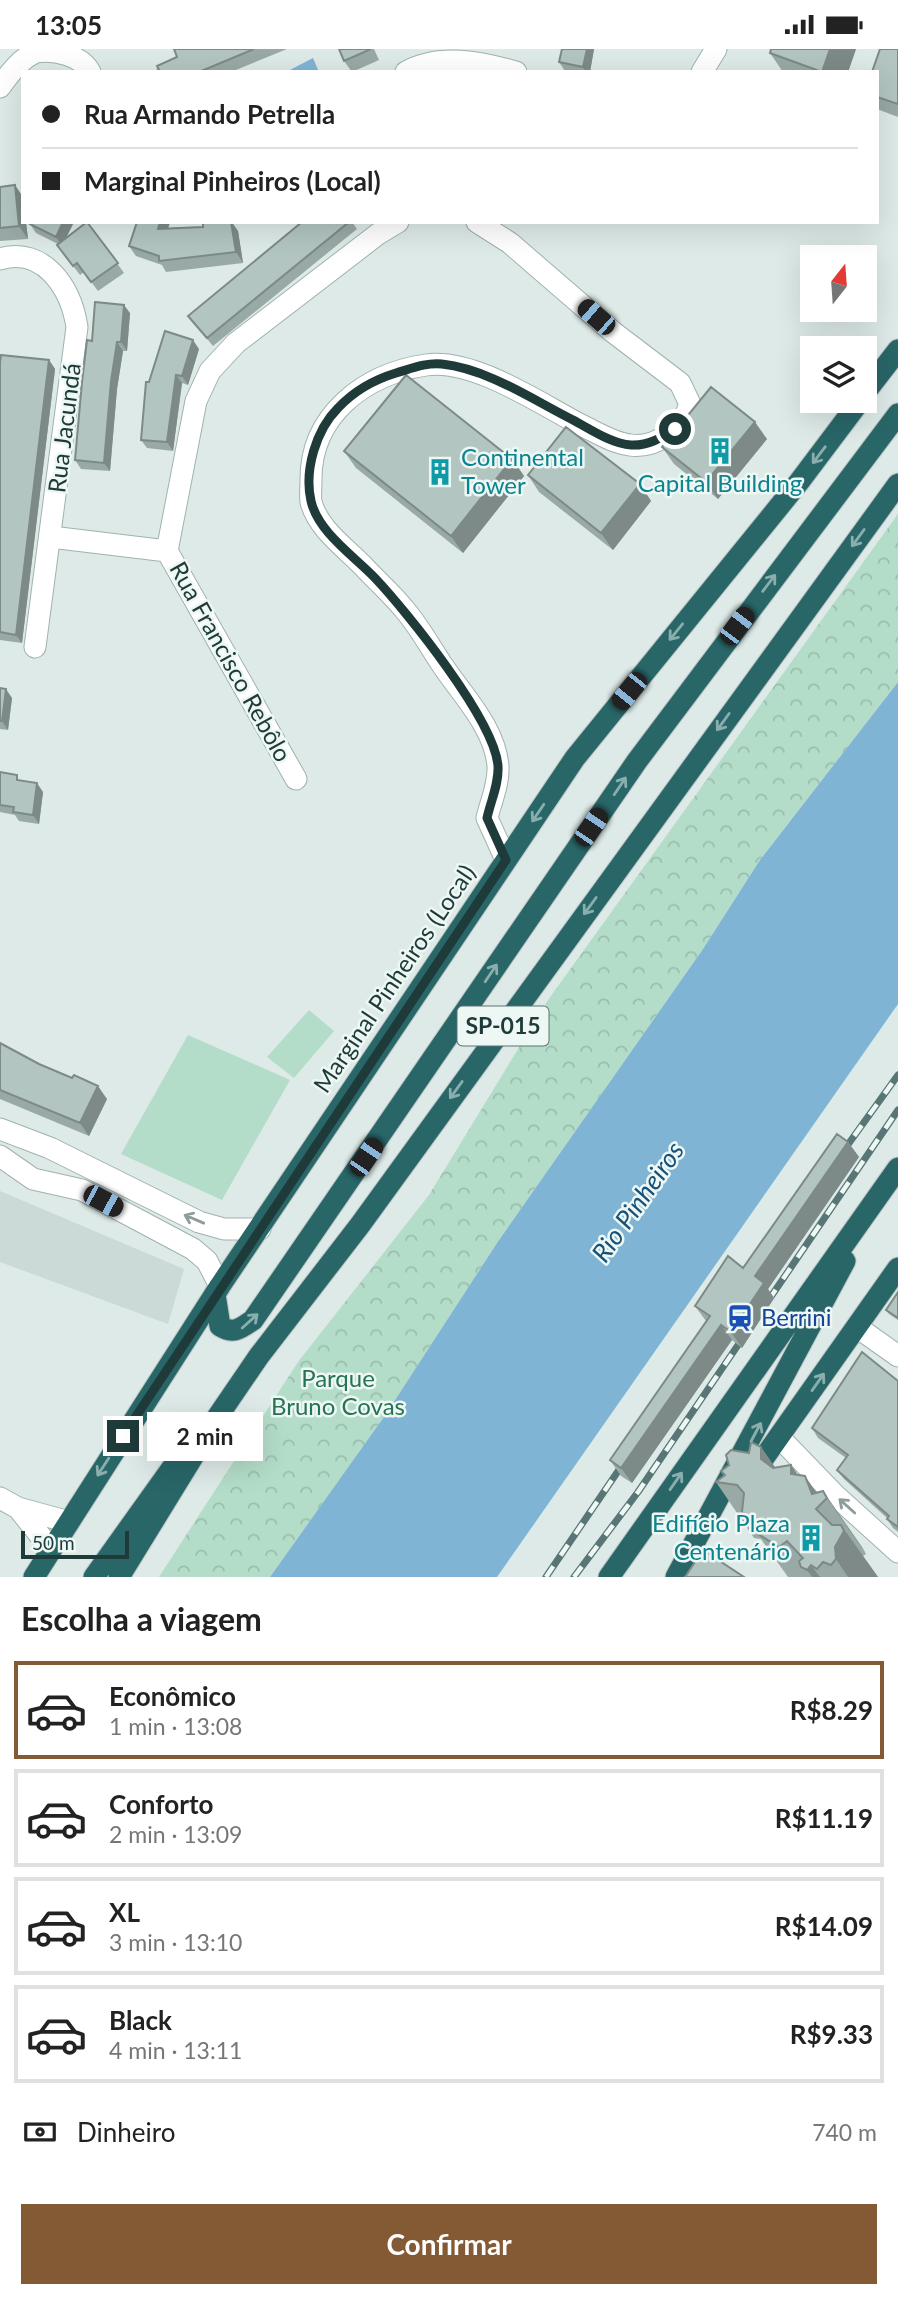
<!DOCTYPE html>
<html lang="pt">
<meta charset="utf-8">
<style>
:root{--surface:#fff;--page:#f6f6f6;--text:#222;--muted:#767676;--line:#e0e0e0;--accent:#845a34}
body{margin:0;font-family:Lato,sans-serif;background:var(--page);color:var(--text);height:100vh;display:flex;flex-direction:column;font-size:26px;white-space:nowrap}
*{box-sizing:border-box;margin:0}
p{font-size:23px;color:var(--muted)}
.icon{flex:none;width:38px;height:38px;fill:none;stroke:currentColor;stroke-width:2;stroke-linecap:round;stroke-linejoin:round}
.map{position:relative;height:1528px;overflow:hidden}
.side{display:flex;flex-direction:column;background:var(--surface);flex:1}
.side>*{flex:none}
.hud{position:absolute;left:21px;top:21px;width:858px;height:154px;border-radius:0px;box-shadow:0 7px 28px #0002;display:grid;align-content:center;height:154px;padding:0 21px;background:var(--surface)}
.needle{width:46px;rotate:17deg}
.fabs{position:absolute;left:800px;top:196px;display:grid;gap:14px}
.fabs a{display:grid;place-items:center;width:77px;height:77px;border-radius:0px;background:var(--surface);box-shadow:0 7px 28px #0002;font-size:35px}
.scale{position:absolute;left:21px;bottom:18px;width:108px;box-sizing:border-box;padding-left:7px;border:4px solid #1e3a39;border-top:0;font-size:19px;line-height:24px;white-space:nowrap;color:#1e3a39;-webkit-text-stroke:5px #edf7f4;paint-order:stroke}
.end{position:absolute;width:32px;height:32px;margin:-16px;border:9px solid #1e3a39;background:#fff;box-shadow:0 0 0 4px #fff}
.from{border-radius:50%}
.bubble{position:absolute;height:49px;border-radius:0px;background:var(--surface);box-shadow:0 7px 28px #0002;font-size:23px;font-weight:700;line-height:49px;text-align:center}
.car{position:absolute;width:21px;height:42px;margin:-21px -10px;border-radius:9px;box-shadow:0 0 5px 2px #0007;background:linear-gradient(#222 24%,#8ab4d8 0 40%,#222 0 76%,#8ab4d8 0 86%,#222 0)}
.hud b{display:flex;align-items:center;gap:24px;height:66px;font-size:26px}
.hud b+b{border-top:2px solid var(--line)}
.hud i{width:18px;height:18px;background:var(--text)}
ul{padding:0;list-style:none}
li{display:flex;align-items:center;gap:21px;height:98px;margin:0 14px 10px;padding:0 7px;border:4px solid var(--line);border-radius:0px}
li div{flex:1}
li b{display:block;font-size:26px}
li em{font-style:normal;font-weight:700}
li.on{border-color:var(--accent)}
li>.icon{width:63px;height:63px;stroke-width:1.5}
h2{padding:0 21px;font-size:32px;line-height:84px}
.pay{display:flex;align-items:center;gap:18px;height:77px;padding:0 21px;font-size:26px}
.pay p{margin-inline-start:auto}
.button{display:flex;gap:14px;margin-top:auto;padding:14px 21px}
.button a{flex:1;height:80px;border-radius:0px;background:var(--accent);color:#fff;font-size:28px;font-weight:700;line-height:80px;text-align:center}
.status{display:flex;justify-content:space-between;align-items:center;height:49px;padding:0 35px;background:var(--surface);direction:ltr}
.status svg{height:19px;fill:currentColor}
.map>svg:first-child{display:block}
</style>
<div class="status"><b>13:05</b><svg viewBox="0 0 49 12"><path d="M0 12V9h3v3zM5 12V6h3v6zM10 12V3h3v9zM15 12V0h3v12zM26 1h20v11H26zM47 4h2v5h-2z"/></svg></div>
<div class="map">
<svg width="898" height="1528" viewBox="0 0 898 1528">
<defs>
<pattern id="park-crowns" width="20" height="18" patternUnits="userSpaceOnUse" patternTransform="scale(1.75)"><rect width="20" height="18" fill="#b3ddc8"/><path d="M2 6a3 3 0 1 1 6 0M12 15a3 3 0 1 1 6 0" fill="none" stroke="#9abead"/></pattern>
</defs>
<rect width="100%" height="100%" fill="#ddeae7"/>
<path fill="#cbdad6" d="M0 1142 184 1220 168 1275 0 1213Z"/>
<path fill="url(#park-crowns)" d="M898 465V633L760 811 703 900 497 1194 386 1365 270 1528H159L298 1313 429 1146 548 951Z"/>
<path fill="#b3ddc8" d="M309 961 334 982 294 1029 267 1008Z
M188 986 290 1031 222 1151 121 1105Z"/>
<path fill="#80b4d4" d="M313 9 319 23H286Z
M898 633V955L497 1528H270L386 1365 497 1194 703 900 760 811Z"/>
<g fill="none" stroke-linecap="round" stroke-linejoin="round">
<defs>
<path id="minor" d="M406 23C439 4 481 13 516 23
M702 23 716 0
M0 38C9 25 21 9 36 3 54 0 81 6 90 23
M477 173 510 194 613 283 680 334 690 355C683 379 656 400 630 396 613 394 596 383 581 376 539 354 473 309 426 316 365 325 310 366 311 432 311 438 310 447 311 453 318 480 346 499 364 518 377 532 392 545 404 560 419 577 430 598 443 617 463 647 495 679 498 717 499 735 491 752 487 769L506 811
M0 210C44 197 71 239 77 278L35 598
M51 488 167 502
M296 730 167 502 196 352 210 322 236 294 378 185 398 173
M0 1080 50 1099 199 1173 224 1180H260
M0 1107 33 1130 82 1141 193 1200 207 1212 220 1237
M857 1278 898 1307
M779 1388 835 1446 898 1503
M0 1449 18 1459 69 1473
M18 1459 51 1500"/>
<path id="highway" d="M864 345 898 301
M215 1245 220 1277C234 1286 241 1279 253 1271L637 712 898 365
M751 1427 898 1219
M34 1528 220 1237 575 709 799 433 860 352
M94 1528 174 1416
M119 1528 218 1367 259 1307 360 1176 898 435
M609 1528 898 1119
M676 1528 845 1212"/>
</defs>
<use href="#minor" stroke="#a0b2af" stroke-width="23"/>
<use href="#highway" stroke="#bcc4c4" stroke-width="23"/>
<use href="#minor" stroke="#fff" stroke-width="21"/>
<use href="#highway" stroke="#286668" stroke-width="21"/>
<defs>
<path id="rail" d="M839 1108 898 1026
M546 1528 629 1406
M574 1528 638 1443 898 1061"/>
</defs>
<use href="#rail" stroke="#577675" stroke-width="7"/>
<use href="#rail" stroke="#edf7f4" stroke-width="4.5" stroke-dasharray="13" stroke-linecap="butt"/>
</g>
<path fill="#99a9a6" d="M174 0H287L231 23H153L159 21 177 8Z
M339 0H374L379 11 352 23 344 12Z
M562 0H594L590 23H570L565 22 559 13Z
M856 0 848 23H783L770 4Z
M898 0V68L877 60V23Z
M0 138 23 173H26L28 190 0 192Z
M74 173 66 189 88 173 124 224 98 242 84 223 80 226 57 196 58 195 36 184 30 175Z
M170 173 168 179 203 178V173H232L238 182 243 214 166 223 162 216 136 207 129 197Z
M302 173H352L357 180 213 297 188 267Z
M130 264 127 302H123L117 340 110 422 81 420 75 411 92 292Z
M199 300 188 336 182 334 173 402 147 399 141 391 149 333Z
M49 311 55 320 22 594 0 591V313Z
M767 390 718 450 674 415 662 398Z
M344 402 512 410 524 427 463 504 356 419Z
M528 426 640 435 651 452 613 501 539 443Z
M0 639 12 649 8 681 0 680Z
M0 723 43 743 39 775 19 772 15 766 0 763Z
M0 994 107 1050 89 1087 0 1050Z
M848 1093 859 1108 768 1240 774 1249 742 1299 732 1291 632 1434 621 1427 610 1411 706 1272 695 1257 743 1219Z
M898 1243V1271L889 1265 886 1261Z
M898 1332V1483L893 1479 887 1470V1469L844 1430 837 1421 846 1409 818 1389 812 1379Z
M761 1398 775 1419 798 1426 817 1444 823 1442 866 1505 863 1507 878 1528H788L761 1490 754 1489 716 1433 724 1427 721 1422 729 1416 749 1404Z"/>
<path fill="#7d8a87" d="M587 0H594L590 23H586L583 18Z
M830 0H856L848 23H822Z
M15 136 23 148V173H26L28 190 19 177Z
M63 173H74L62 197 56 188Z
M160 173H170L165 190 158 180Z
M231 173 238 182 243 214 236 203Z
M124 256 130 264 127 302 121 293Z
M193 291 199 300 188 336 182 327Z
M117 293 123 302 117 340 110 422 104 414 111 332Z
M49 311 55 320 22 594 16 586Z
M176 326 182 334 173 402 167 393Z
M755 373 767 390 718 450 706 433Z
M512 410 524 427 463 504 451 487Z
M640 435 651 452 613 501 601 484Z
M6 640 12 649 8 681 2 672Z
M37 734 43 743 39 775 33 766Z
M98 1037 107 1050 89 1087 80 1074Z
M848 1093 859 1108 768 1240 774 1249 742 1299 731 1283 755 1227Z
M721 1276 732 1291 632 1434 621 1419Z
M761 1398 800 1454 761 1410Z
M791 1416 820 1457 791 1425Z
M805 1427 823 1453 812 1445Z
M823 1442 862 1498 866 1505 827 1449Z
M841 1476 878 1528H848L836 1510 835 1498Z
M811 1516 820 1528H812L807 1521Z"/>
<path fill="#b2c5c1" stroke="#7d8a87" stroke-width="2" d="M174 0H254L199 23H153L159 21 157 17 177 8Z
M339 0H371L344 12Z
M562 0H587L583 18 559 13Z
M771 0H830L822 23 770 4Z
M880 0H898V55L877 48V23H872Z
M15 136 19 177 0 179V138Z
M31 173H63L56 188 30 175Z
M87 173 118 214 91 233 77 214 73 217 57 196Z
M137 173H160L158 180 203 178V173H231L236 203 159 212V207L129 197Z
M302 173H349L207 289 188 267Z
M95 253 124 256 121 293H117L111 332 104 414 75 411 82 333 87 291 92 292Z
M165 282 193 291 182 327 176 326 167 393 141 391 146 333H149Z
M1 306 49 311 16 586 0 583V313Z
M406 326 512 410 451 487 344 402Z
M711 338 755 373 706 433 662 398Z
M566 378 640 435 601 484 528 426Z
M0 639 6 640 2 672H0Z
M0 723 17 726V731L37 734 33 766 13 763 14 758 0 756Z
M0 994 39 1015 72 1029 74 1026 98 1037 80 1074 0 1041Z
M837 1085 848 1093 755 1227 764 1234 731 1283 721 1276 621 1419 610 1411 710 1267 695 1257 728 1207 743 1219Z
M898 1243V1269L886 1261Z
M862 1303 898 1332V1478L887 1470 889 1467 837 1421 848 1406 812 1379Z
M751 1393 761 1398V1410L773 1419 791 1416V1425L805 1427 812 1445 823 1442 827 1449 816 1460 832 1476H841L844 1482 835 1498 836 1510 831 1516 823 1513 817 1520 811 1516 807 1521 801 1518 799 1512 803 1509 787 1492 779 1498 758 1485 750 1468 742 1463 744 1444 737 1436 716 1433 725 1426 721 1422 729 1416 726 1406 731 1401 749 1404Z
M703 1501 744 1528H685Z"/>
<defs><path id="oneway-shaft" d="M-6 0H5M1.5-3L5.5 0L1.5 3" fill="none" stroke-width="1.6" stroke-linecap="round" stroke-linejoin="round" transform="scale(1.75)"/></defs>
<g stroke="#8aaeae">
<use href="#oneway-shaft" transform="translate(819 406) rotate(127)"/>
<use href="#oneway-shaft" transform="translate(858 489) rotate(126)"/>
<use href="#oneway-shaft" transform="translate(769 534) rotate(-53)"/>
<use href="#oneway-shaft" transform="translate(676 583) rotate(129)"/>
<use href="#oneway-shaft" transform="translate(723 673) rotate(126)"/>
<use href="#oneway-shaft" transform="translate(620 737) rotate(-56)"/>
<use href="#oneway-shaft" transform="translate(538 764) rotate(124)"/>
<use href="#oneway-shaft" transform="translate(590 857) rotate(126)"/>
<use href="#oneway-shaft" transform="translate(491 924) rotate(-56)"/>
<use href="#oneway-shaft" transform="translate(456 1041) rotate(126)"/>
<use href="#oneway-shaft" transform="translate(250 1272) rotate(-42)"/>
<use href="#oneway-shaft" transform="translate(818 1333) rotate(-55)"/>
<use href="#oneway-shaft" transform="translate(756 1383) rotate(-62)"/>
<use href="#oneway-shaft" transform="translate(103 1418) rotate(123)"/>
<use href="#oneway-shaft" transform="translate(676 1432) rotate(-55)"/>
</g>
<g stroke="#8e9c9c">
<use href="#oneway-shaft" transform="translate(194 1170) rotate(-157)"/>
<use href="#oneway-shaft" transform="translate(847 1457) rotate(-138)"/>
</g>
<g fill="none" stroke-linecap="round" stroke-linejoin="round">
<path stroke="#1e3a39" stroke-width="9" d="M123 1387 506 811 487 769C491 751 499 735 498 717 495 672 407 563 375 529 354 507 318 483 311 452 304 421 316 381 338 359 354 342 373 331 396 324 410 320 427 313 442 315 488 320 533 351 573 371 590 380 612 395 631 396 648 397 661 389 675 380"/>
</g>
<defs>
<symbol id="building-bare" viewBox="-9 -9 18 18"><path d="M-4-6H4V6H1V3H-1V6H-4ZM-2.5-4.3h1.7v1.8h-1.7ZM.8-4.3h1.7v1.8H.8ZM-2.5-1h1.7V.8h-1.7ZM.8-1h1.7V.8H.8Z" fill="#0f9aa8" stroke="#edf7f4" stroke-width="2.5" paint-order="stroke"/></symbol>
<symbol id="station-bare" viewBox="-9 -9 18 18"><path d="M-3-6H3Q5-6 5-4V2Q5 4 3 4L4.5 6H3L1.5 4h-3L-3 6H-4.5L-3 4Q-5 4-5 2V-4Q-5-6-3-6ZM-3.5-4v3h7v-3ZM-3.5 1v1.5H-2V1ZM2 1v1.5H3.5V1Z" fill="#1a4fb4" stroke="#edf7f4" stroke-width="2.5" paint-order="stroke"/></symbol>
</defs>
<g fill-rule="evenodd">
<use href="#building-bare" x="701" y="383" width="38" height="38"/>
<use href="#building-bare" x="421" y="404" width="38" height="38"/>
<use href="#station-bare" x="721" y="1250" width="38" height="38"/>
<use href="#building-bare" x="792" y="1470" width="38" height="38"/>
</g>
<g text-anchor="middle" stroke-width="5" stroke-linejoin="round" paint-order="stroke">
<rect fill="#edf7f4" stroke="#5c7371" stroke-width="2" x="457.5" y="957.5" width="91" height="39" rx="5"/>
<g font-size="23" font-weight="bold" fill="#1e3a39">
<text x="503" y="985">SP-015</text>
</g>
<g font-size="24" fill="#1e3a39" stroke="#edf7f4">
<text transform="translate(65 379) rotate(-83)" y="8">Rua Jacundá</text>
<text transform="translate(230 613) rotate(61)" y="8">Rua Francisco Rebôlo</text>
<text transform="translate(395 930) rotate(-56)" y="8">Marginal Pinheiros (Local)</text>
</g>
<g font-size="24" fill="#0d838f" stroke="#edf7f4" text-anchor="start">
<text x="461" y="417">Continental<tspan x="461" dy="28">Tower</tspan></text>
<text x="720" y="443" text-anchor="middle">Capital Building</text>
<text x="790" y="1483" text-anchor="end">Edifício Plaza<tspan x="790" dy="28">Centenário</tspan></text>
</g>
<g font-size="24" fill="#164399" stroke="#edf7f4" text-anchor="start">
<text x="761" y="1277">Berrini</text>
</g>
<g font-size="24" fill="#267355" stroke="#edf7f4">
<text x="338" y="1338">Parque<tspan x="338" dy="28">Bruno Covas</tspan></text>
</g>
<g font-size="26" font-style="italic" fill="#155179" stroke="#edf7f4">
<text transform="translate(638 1153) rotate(-55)" y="9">Rio Pinheiros</text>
</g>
</g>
</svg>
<div class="fabs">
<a><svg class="needle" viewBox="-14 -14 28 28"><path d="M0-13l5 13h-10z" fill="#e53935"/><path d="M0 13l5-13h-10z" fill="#767676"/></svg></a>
<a><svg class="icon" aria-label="layers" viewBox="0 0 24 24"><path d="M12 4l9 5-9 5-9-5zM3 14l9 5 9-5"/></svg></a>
</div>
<div class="scale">50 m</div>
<i class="end from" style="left:675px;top:380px"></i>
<i class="end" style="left:123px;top:1387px"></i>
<div class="bubble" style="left:147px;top:1363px;width:116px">2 min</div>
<i class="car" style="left:596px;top:268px;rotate:311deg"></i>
<i class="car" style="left:737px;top:577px;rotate:37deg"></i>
<i class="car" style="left:629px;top:642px;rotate:219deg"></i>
<i class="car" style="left:591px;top:778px;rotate:34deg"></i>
<i class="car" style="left:366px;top:1108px;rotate:34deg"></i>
<i class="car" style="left:103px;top:1152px;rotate:118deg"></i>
<div class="hud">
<b><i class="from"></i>Rua Armando Petrella</b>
<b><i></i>Marginal Pinheiros (Local)</b>
</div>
</div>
<section class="side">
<h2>Escolha a viagem</h2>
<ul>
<li class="on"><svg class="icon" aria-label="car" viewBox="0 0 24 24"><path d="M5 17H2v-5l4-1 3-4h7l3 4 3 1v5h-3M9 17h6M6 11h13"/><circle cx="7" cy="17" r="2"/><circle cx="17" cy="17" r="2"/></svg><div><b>Econômico</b><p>1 min · 13:08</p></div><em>R$8.29</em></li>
<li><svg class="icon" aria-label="car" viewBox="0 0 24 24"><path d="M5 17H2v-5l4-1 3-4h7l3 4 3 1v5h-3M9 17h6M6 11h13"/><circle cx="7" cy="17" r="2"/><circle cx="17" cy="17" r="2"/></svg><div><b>Conforto</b><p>2 min · 13:09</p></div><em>R$11.19</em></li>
<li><svg class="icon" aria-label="car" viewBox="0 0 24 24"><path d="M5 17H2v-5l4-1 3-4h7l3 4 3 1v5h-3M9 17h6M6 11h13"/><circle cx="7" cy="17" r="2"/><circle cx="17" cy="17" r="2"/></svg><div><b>XL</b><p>3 min · 13:10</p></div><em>R$14.09</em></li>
<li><svg class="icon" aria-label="car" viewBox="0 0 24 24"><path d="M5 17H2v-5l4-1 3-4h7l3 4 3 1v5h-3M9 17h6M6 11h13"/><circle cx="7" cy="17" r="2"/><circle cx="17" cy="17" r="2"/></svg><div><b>Black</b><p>4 min · 13:11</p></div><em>R$9.33</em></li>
</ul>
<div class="pay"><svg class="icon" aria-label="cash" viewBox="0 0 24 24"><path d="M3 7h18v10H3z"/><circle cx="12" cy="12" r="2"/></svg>Dinheiro<p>740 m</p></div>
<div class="button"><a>Confirmar</a></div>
</section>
